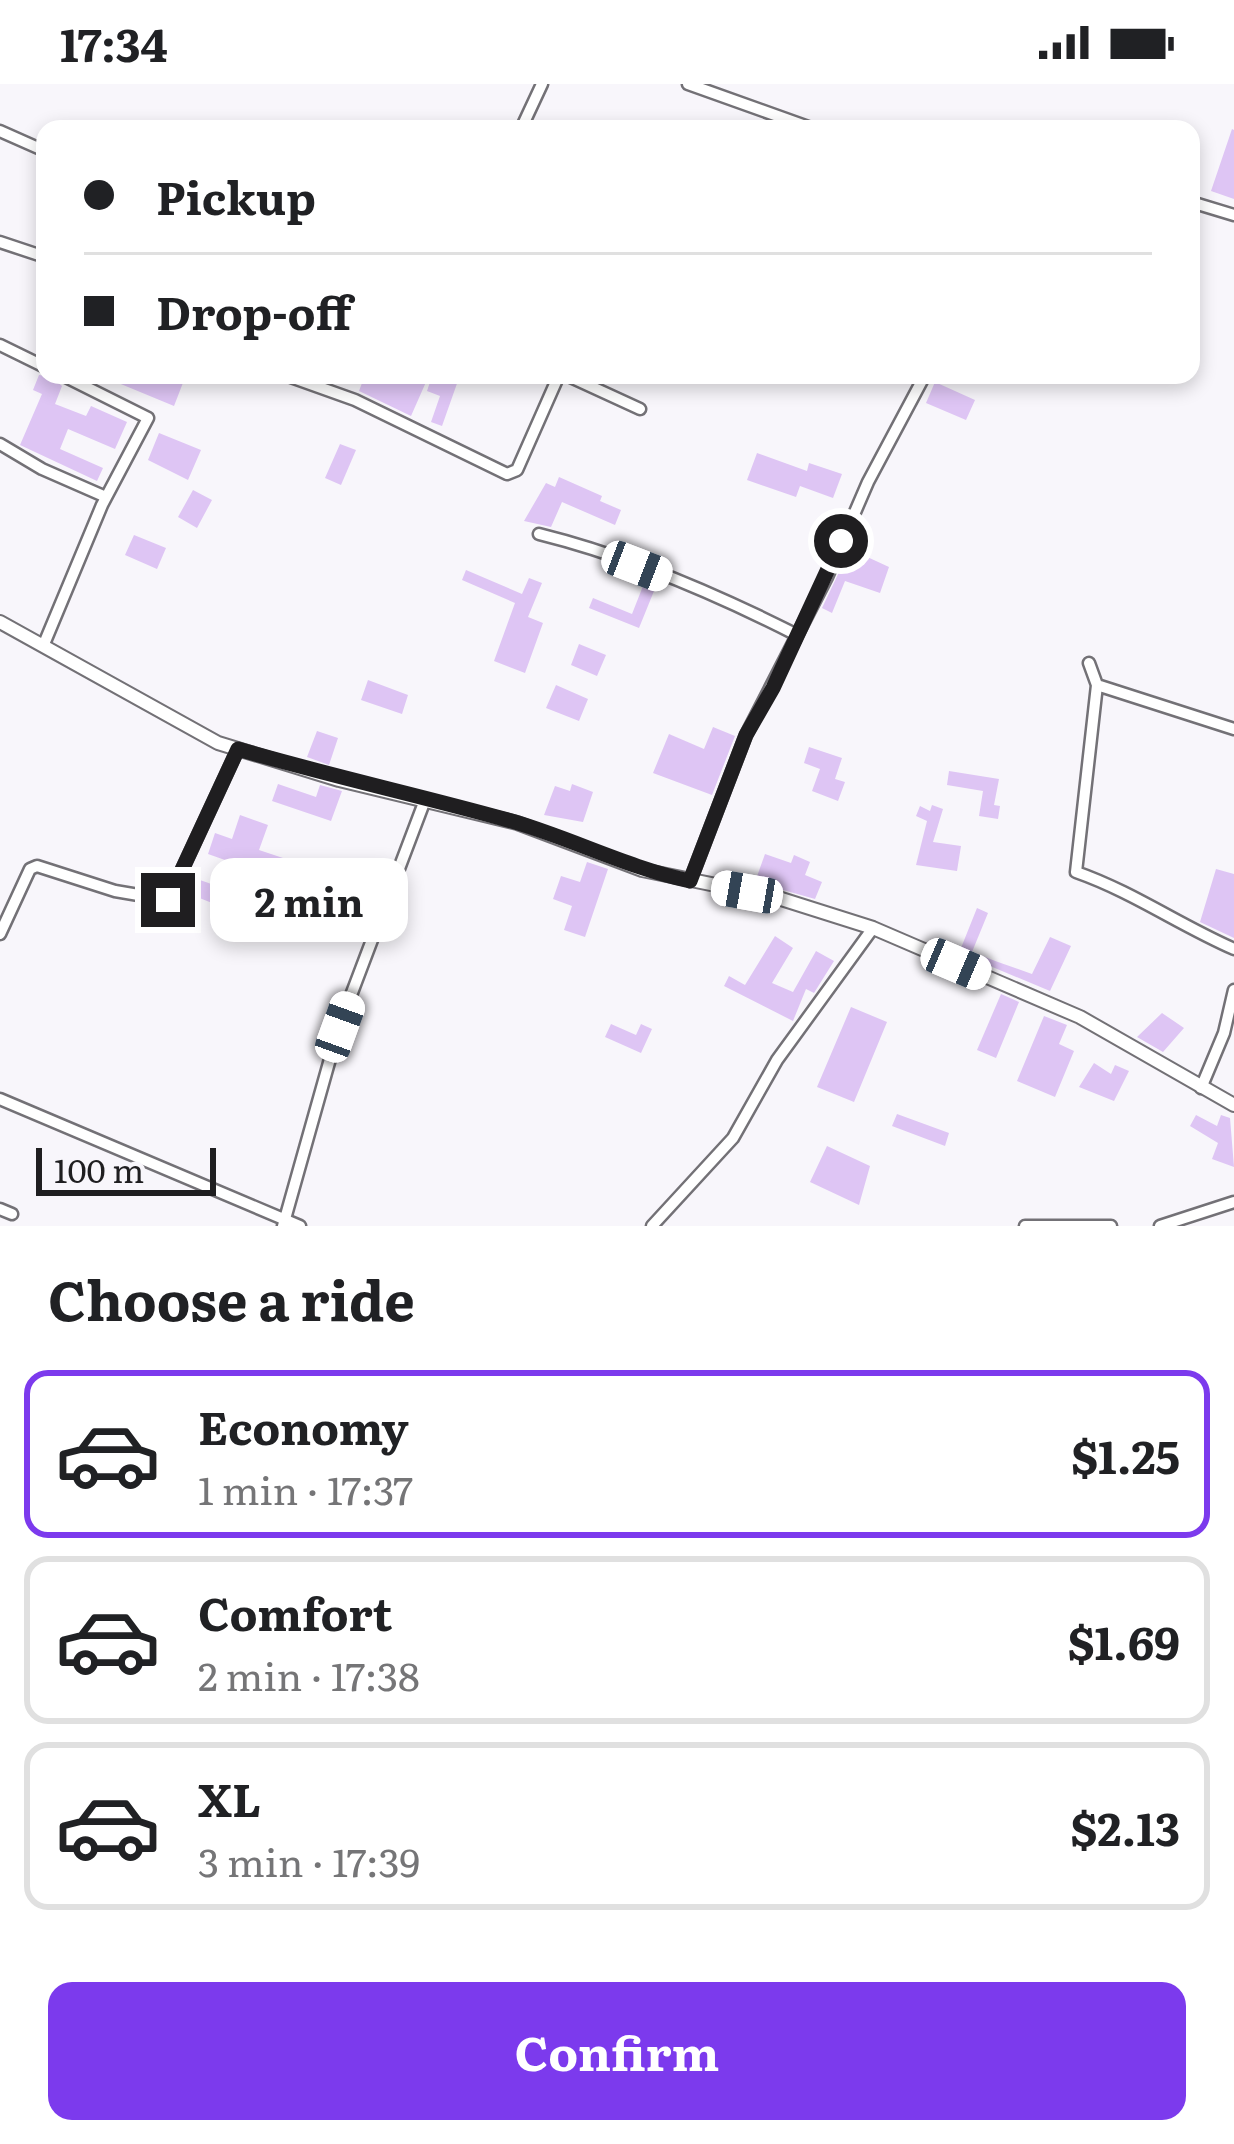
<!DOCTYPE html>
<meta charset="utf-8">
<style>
:root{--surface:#fff;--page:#f2f2f2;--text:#202124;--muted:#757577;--line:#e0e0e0;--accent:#7c3aed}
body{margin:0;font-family:Literata,serif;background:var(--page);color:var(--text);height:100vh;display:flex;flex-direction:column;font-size:45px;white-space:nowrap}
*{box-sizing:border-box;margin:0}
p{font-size:39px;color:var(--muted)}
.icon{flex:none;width:66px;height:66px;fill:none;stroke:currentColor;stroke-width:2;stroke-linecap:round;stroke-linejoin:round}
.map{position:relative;height:1142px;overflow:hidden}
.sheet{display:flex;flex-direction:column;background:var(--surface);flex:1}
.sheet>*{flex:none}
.hud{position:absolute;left:36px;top:36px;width:1164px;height:264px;border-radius:24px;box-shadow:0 6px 18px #0003;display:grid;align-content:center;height:264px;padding:0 48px;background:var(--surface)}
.scale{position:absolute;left:36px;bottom:30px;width:180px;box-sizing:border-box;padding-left:12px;border:6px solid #1f1e20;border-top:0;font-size:33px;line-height:42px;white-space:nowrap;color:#1f1e20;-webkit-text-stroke:9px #f8f6fb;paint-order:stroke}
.end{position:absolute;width:54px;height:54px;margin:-27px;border:15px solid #1f1e20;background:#fff;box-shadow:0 0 0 6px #fff}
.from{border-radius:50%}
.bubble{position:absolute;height:84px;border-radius:24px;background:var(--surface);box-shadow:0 6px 18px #0003;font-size:39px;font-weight:700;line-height:84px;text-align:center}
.car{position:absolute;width:36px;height:72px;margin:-36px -18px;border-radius:15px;box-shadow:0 0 9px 3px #0007;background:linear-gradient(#fff 24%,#345 0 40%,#fff 0 76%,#345 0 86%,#fff 0)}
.hud b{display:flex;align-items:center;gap:42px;height:114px;font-size:45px}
.hud b+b{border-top:3px solid var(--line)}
.hud i{width:30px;height:30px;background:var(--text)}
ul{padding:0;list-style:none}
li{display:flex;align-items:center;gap:36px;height:168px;margin:0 24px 18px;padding:0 24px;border:6px solid var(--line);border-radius:24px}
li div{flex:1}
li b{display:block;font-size:45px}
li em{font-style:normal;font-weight:700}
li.on{border-color:var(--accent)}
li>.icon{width:108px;height:108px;stroke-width:1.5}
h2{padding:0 48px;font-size:54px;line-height:144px}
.primary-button{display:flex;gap:24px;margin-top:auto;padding:24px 48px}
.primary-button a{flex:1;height:138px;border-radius:24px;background:var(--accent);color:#fff;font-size:48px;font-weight:700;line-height:138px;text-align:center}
.status{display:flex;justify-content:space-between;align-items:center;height:84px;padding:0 60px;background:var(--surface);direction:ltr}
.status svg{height:33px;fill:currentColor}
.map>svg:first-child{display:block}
</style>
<div class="status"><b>17:34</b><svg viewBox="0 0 49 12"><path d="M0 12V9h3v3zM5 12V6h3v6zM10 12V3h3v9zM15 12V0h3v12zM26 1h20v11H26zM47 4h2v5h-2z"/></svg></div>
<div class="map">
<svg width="1234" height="1142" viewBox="0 0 1234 1142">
<rect width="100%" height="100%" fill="#f8f6fb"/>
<path fill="#dec5f4" d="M1232 45 1234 46V115L1211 107Z
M39 291 52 293 62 302 55 320 86 332 91 322 127 338 115 365 68 345 60 365 103 384 97 397 20 361 42 310 33 306Z
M99 291H186L174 322Z
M365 291H409L426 298 411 332 359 307Z
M447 291H460L442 342 431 338 440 312 427 307 431 295 444 300Z
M935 298 975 316 966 336 926 319Z
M159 349 201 366 188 396 148 376Z
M340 360 356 366 341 401 325 394Z
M757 369 807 387 809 379 842 390 833 414 800 402 796 413 747 396Z
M559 393 602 412 600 417 621 426 615 441 562 418 551 443 524 437 546 399 555 403Z
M193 406 212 416 197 444 178 433Z
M134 451 166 464 157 485 125 471Z
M850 465 889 483 880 509 845 497 832 529 822 524Z
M466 486 522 510 529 494 542 499 528 533 543 539 525 589 494 577 515 519 462 496Z
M643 502 654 507 639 544 589 524 593 514 632 530Z
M579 560 606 571 597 592 571 581Z
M368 596 408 611 402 630 361 616Z
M556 601 588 615 579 637 546 624Z
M713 643 735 652 712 711 653 689 669 650 704 665Z
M317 647 338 654 329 681 307 673Z
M809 663 842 674 835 695 845 698 838 717 812 707 820 685 804 679Z
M949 687 999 695 994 721 1000 722 998 735 979 732 983 707 947 701Z
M278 700 316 713 320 701 342 707 331 737 272 717Z
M572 700 593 708 583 738 544 731 555 702 570 707Z
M932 721 943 725 933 758 961 762 957 787 916 781 927 737 916 732 920 722 930 727Z
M240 731 268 741 259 766 292 777 275 844 192 811 197 795 263 818 273 793 208 770 215 749 232 755Z
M765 770 791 779 794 771 810 778 805 791 822 798 815 815 755 798Z
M587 778 608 785 585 853 564 846 572 822 553 815 561 792 580 798Z
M1216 785 1234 790V854L1200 838Z
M977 824 988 829 972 868 998 878 1032 890 1050 853 1071 862 1050 907 959 869Z
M775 852 793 864 772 899 793 908 816 867 834 877 814 909 806 905 793 937 724 902 729 892 745 901Z
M1001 910 1019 918 996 974 977 966Z
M851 923 887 938 854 1018 817 1003Z
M1162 929 1184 944 1163 968 1137 953Z
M1044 932 1067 941 1059 960 1074 967 1055 1013 1017 997Z
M611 940 636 951 641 940 652 945 641 969 605 953Z
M1094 979 1111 990 1115 981 1129 987 1114 1017 1079 1003Z
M897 1030 949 1049 945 1062 892 1042Z
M1196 1031 1217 1042 1221 1031 1230 1034 1234 1083 1212 1075 1218 1059 1190 1042Z
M827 1062 870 1082 859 1121 810 1098Z"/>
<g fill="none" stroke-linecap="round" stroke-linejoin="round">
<defs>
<path id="minor" d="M688 0 814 45
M521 45 542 0
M0 47 45 67
M1191 118 1234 131
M0 158 45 173
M0 261 45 283
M285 291 355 316 507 390 517 386 559 291
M566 291 640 325
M0 360 42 385 106 413
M539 450C628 472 714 509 795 550
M44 560 102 421 148 334 62 291
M1089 579 1097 601 1076 788C1133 808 1179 841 1234 865
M1097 601 1234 645
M690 797 746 651 827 493 868 398 925 291
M0 850 30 785 37 782 115 807 168 816 238 665
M1201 1004 1224 949 1234 906
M0 1015 300 1142
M0 1125 12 1130
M283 1142 339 943 425 716
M652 1142 733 1054 777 976 873 844
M1025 1142H1111
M1160 1142 1234 1118"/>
<path id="tertiary" d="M0 538 218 659 339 696 517 739 642 786 775 813 873 844 1080 933 1234 1021"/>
</defs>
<use href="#minor" stroke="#737176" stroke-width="15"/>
<use href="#tertiary" stroke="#737176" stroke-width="16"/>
<use href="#minor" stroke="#fff" stroke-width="10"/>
<use href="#tertiary" stroke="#fff" stroke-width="12"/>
</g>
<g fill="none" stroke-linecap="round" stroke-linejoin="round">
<path stroke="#1f1e20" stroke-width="15" d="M168 816 238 665C330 692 423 712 515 738 575 756 629 784 690 797L746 651 773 604 841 457"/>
</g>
</svg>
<div class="scale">100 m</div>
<i class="end from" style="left:841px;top:457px"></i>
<i class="end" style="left:168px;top:816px"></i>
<div class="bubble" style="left:210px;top:774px;width:198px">2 min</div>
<i class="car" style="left:637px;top:482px;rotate:111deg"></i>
<i class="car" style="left:747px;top:808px;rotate:280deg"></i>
<i class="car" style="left:956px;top:880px;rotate:113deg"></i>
<i class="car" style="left:340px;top:943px;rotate:20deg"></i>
<div class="hud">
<b><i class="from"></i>Pickup</b>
<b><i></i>Drop-off</b>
</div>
</div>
<section class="sheet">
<h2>Choose a ride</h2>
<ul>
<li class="on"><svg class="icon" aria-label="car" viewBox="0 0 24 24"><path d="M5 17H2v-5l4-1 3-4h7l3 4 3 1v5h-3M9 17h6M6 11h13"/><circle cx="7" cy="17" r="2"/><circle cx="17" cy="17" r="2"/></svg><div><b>Economy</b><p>1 min · 17:37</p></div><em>$1.25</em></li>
<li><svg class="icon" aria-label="car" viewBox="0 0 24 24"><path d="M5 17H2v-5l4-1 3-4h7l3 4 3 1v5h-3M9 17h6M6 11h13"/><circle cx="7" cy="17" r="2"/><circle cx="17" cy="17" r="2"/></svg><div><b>Comfort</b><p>2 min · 17:38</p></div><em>$1.69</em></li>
<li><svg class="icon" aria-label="car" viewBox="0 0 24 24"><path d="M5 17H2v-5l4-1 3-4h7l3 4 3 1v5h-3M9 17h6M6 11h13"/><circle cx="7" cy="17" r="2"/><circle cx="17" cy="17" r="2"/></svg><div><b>XL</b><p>3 min · 17:39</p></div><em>$2.13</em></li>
</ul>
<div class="primary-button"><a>Confirm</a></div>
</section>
